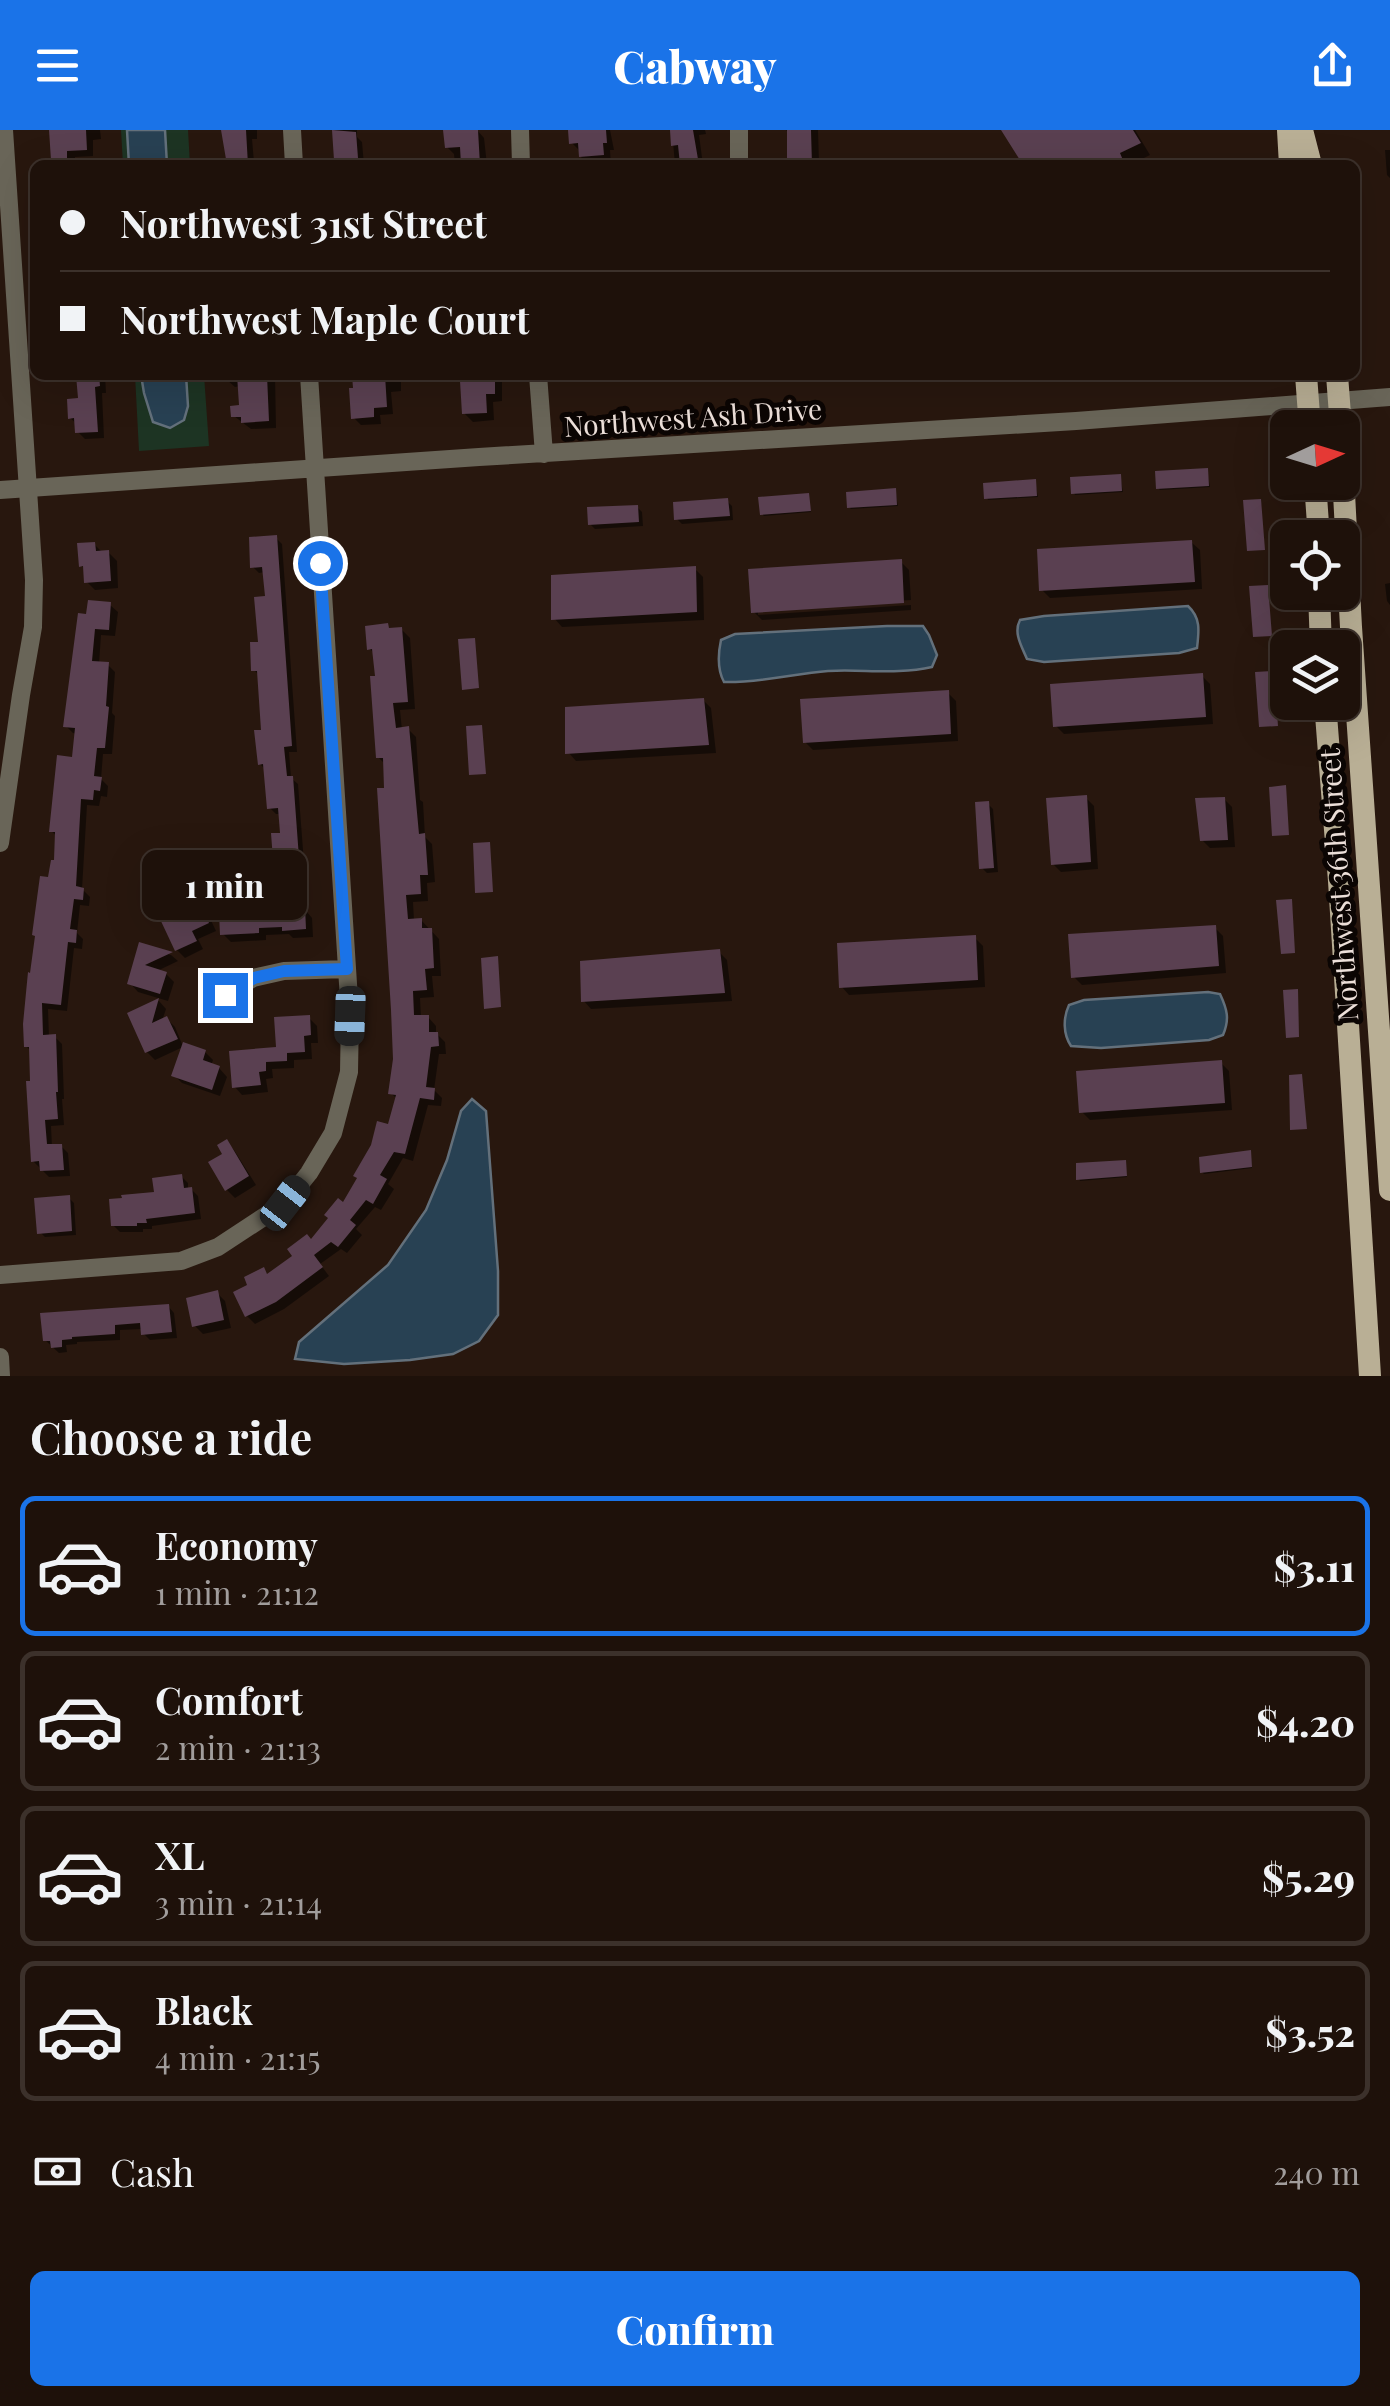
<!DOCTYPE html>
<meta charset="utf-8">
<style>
:root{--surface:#1e110a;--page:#261a13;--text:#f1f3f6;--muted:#a19d9c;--line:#3c312b;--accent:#1a73e8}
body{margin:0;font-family:"Playfair Display",serif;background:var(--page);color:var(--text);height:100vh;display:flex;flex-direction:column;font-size:38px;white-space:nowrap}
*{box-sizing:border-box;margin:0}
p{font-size:32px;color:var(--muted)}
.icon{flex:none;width:55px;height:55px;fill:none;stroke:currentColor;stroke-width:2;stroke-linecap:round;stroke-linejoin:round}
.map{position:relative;height:1246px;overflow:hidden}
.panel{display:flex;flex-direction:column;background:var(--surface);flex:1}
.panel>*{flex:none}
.banner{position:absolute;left:30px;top:30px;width:1330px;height:220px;border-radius:15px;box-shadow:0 10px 40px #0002,0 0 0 2px var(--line);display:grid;align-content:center;height:220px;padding:0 30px;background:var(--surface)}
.needle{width:65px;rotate:86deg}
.fabs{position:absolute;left:1270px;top:280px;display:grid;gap:20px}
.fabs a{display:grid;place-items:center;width:90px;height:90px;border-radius:15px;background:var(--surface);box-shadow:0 10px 40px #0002,0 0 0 2px var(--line);font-size:50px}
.end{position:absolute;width:45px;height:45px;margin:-22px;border:12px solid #1a73e8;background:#fff;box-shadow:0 0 0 5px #fff}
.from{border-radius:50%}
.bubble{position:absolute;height:70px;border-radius:15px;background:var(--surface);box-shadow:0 10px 40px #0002,0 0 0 2px var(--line);font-size:32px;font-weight:800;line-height:70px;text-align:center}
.car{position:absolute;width:30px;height:60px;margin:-30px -15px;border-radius:12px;box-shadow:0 0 8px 2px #0007;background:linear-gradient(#222 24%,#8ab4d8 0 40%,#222 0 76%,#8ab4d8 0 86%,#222 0)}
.banner b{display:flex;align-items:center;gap:35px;height:95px;font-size:38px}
.banner b+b{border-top:2px solid var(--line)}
.banner i{width:25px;height:25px;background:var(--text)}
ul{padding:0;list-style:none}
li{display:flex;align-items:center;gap:30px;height:140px;margin:0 20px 15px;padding:0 10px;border:5px solid var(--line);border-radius:15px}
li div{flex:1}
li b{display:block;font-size:38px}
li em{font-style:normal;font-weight:800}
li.active{border-color:var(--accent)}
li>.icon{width:90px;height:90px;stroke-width:1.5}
h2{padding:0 30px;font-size:45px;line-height:120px}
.pay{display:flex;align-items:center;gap:25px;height:110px;padding:0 30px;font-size:38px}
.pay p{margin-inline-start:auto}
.cta{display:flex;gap:20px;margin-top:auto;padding:20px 30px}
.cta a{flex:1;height:115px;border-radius:15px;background:var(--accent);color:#fff;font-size:40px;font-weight:800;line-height:115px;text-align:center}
header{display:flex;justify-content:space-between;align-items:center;height:130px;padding:0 30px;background:var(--accent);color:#fff;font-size:45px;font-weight:800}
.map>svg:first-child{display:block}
</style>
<header><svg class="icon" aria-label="menu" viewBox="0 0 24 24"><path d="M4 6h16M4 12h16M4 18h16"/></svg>Cabway<svg class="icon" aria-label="share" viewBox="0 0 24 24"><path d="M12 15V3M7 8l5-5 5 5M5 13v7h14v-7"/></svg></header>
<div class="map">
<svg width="1390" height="1246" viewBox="0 0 1390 1246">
<rect width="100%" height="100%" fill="#28170e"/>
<path fill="#1d3423" d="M121 0H188L190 35H123Z
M135 245H204L209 316 139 321Z"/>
<path fill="#284153" stroke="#63707b" stroke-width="2.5" d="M127 0H165L167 35H129Z
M141 245H186L188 276 184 290 170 298 153 292 144 263Z
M1188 476C1201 488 1199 501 1197 518L1179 523 1044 532 1027 529C1022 517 1013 503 1020 490L1044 486Z
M887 496H923L929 505 937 525 932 537C897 545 863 539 828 541 793 544 759 553 724 552 717 539 718 524 721 510L735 504Z
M1208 862 1220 864C1227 879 1230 889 1223 905L1209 910 1101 918 1071 916C1063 904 1063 888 1069 875L1084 870Z
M472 969 486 981 498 1141V1185L479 1211 453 1224 410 1230 344 1234 295 1229 299 1212 388 1135 426 1080 447 1030 461 981Z"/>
<path fill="#0007" d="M51 0H100L101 9 93 10V26L75 27V35H53Z
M224 0H257V9H252L254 32 257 35H229Z
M335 0H357V7L362 12 364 35H337Z
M445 0H477L484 8 487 35H455L454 24 447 17Z
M571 0H610L614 20H610L611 35H582L581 22 572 13Z
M672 0H705L706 4 699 5 703 35H675Z
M786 0H818L819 32 824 35H785V28H790L789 3Z
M1004 0H1135L1150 25 1130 35H1026Z
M1385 20H1390V48L1387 45Z
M79 245H105L106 263H102L104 308 85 309 78 302 77 294 70 288 80 271Z
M227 245H275L276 298 251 299 234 286 241 278 240 256 235 257 227 250Z
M354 245H394L401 252V261L391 262 393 284 380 285 381 294 361 295 354 288Z
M479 245H495L502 252V271L493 272 494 290 473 292 464 283Z
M593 245H638L596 249Z
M1207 341 1210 357 1160 360 1158 358Z
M1120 346 1123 362 1075 365 1074 363Z
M1035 352 1038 367 988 370 987 368Z
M895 360 898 376 851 379 849 377Z
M808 366 811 382 764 386 762 384Z
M727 371 732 376 733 390 682 394 677 389Z
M637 377 642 382 643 396 595 399 590 394Z
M276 408 282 414 297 622H289L291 648 298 654 304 733 282 735 276 729 283 705 281 684H276L270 678 266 640 260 634 263 602 260 546 254 540 261 514 267 468 265 442 259 443 253 437Z
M1191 412 1200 420 1202 459 1050 468 1042 460Z
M94 414 103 423H109L117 431 118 458 95 460 87 452 86 440 82 436Z
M901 432 909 440 911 470 758 480V485L911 475V480L762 490 754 482 751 441Z
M695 439 703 447 704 490 562 497 554 488Z
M1390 453V475L1387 471 1385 454Z
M110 475 118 482 115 506 101 505 99 534 108 535 115 542 112 583 115 586 112 624H103L101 649 108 656 107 667 101 666 99 676 87 675 82 759 90 767 89 776 80 775 77 803 83 809 82 819 74 818 67 881 48 879 49 907H55L62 914 64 969H62L64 995 51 996 52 1017 61 1016 68 1023 70 1046 49 1047 33 1031 31 921 26 916 51 750 57 733 58 707 51 701 74 630 77 604 73 603 66 596 89 486Z
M387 496 392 501 402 500 410 508 415 579 400 580 402 600 408 599 416 607 420 670 423 672 425 707 432 714 435 752 427 753 428 771 413 772 414 791 421 790 439 809 441 846H432L434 867 420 868 421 888 428 887 436 896V903L445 912 446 924H439L434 960 442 968 441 976 428 975 413 1031 403 1028 388 1054 394 1059 381 1080 375 1077 356 1099 362 1105 347 1123 341 1119 320 1134 329 1146 284 1179 255 1194 247 1186 251 1156 263 1140 269 1146 312 1112 344 1076 390 997 397 969 391 963 395 929 386 635 378 627 377 548 375 524 370 519Z
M1202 546 1210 554 1213 594 1064 604 1056 596Z
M948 563 956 571 958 611 813 620 805 612Z
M703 570 711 578 716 623 576 631 568 622Z
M1086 668 1094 676 1098 739 1061 742 1053 734Z
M1224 669 1232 677 1235 717 1210 718 1202 710Z
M988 674 993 679 998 742 987 743 982 738Z
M229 762 237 770 298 765 306 773 307 782 312 788 313 807 293 808 289 804 266 805V810L231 812 223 804Z
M198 773 207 782 216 801 198 809 203 819 185 828 177 820Z
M1215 798 1223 806 1226 843 1082 855 1074 847Z
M975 808 983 816 985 857 849 865 841 856Z
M141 815 171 825 178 831 157 841 166 844 174 852 168 871 138 862 130 853Z
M719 822 727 830 732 871 591 879 583 870Z
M159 871 166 879 162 891 167 889 175 897 182 914 205 922 213 930 211 936 219 938 227 947 220 966 182 953 174 945 183 917 155 930 147 922 130 884Z
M309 888 317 896 318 913H311L312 929 294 930V938L272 939 273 948 266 949 268 962 242 965 234 956 278 920Z
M1221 933 1229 941 1232 980 1090 990 1082 982Z
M226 1012 234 1020 256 1055 235 1068 227 1060Z
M1250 1022 1252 1038 1204 1044 1202 1042Z
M1125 1033 1127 1047 1080 1051 1079 1049Z
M181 1046 188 1053V1060L191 1059 198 1066 201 1089 152 1096V1099H143V1102H120L113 1095Z
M69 1068 74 1073 76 1105 45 1107 40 1102Z
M217 1163 225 1171 231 1198 203 1204 195 1196Z
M168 1176 174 1183 177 1208 150 1210 144 1204 143 1199 120 1200V1210L77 1212V1214L66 1215 67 1222 59 1223 45 1210Z"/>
<path fill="#5a4051" d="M49 0H86L87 20 67 21V29L51 30Z
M221 0H246L248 35H227Z
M332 0 356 2 358 28 334 30Z
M443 0H478L480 35H461L460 17 445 18Z
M568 0H606L607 13H603L604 25 579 27 578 13 569 14Z
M670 0H693L699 35H680L678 15 671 16Z
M787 0H811L812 35H787Z
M1001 0H1133L1141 13 1120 23 1125 35H1023Z
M76 245H99L100 256 95 257 98 302 75 303 74 288 68 289 67 269 78 268Z
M237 245H267L269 291 241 293V287H231L230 276 239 275Z
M352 245H385L387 277 374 278V287L351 289 349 258H353Z
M477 245H495V264H486L487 283 462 284 460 251 477 250Z
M1208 338 1209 356 1156 359 1155 341Z
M1121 344 1122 361 1071 364 1070 347Z
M1036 349 1037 366 984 369 983 353Z
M896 358 897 375 847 378 846 362Z
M809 363 811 381 760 385 758 367Z
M728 368 730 386 674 390 673 372Z
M1261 369 1265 420 1247 421 1243 370Z
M638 375 639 392 588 395 587 377Z
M277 405 292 616 284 617 287 646H293L299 728 273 730 271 703H280L278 678 267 679 263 634 258 635 254 600H261L257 541H251L250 512H258L254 467 265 466 262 437 250 438 249 407Z
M1192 410 1195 452 1039 461 1037 419Z
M95 412 96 421 109 420 111 451 84 453 83 436 79 437 77 413Z
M902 429 904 473 751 483 748 439Z
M696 436 697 482 551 490V445Z
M1268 455 1272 506 1253 507 1249 456Z
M88 470 111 472 109 500 95 499 92 531 109 532 106 576 109 577 105 618H97L94 646 102 647 100 661 94 660 93 670 81 669 76 756 84 758 83 770 74 769 70 799 77 800 76 813 68 812 61 875 42 873 43 905 56 904 58 962H56L58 989 45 990 47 1014H62L64 1040 40 1041 39 1031 31 1032 26 951H30L29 917H24L23 894 28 842 30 843 35 806 32 805 40 746 48 747 51 730H54L55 702H49L57 625 72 627 75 598 63 597 78 483 86 484Z
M388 493 389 498 402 497 408 572 393 573 396 598 409 596 419 704 425 703 428 745H420L421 764 406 765 408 789 422 788V798H432L434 838 425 839 427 860 413 861 414 885H429V902H438L439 916 431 917 426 957 435 958 434 970 420 968 405 1024 394 1022 380 1045 387 1049 373 1074 366 1070 350 1090 356 1095 338 1117 331 1112 314 1125 323 1137 276 1172 245 1187 233 1162 247 1155 244 1147 264 1137 267 1144 292 1126 287 1119 307 1104 311 1109 328 1088 324 1085 338 1068 343 1072 357 1048 353 1046 371 1015 377 991 388 994 396 965 388 964 393 929 391 880 377 658H384L383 628H376L370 546H375L372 519 367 520 365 496Z
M475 508 479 558 462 560 458 509Z
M1274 541 1278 596 1259 597 1255 542Z
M1203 543 1206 587 1053 597 1050 554Z
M949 560 951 604 803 613 800 569Z
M704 568 709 615 565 624V577Z
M482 595 486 644 469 645 466 596Z
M1286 655 1289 705 1272 706 1269 657Z
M1087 665 1091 732 1051 735 1046 668Z
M1225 667 1228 710 1200 711 1195 668Z
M989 671 994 738 979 739 975 672Z
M490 712 493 762 475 763 473 713Z
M218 760H230V768L299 763 300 777H305L306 799 282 801V797L259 798V803L220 805Z
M1292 769 1295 823 1281 824 1276 770Z
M199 770 209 793 192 801 197 811 175 821 160 789Z
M1216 795 1219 836 1071 848 1068 804Z
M976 805 978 850 839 858 837 813Z
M139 812 173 822 145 835 167 842 160 864 127 854Z
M720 819 725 863 581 872 580 831Z
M498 826 501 877 484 879 481 828Z
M1298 859 1299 907 1286 908 1283 860Z
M159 868 152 893 167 886 178 909 145 923 127 883Z
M310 885 311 905 304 906 305 922 287 923V931L266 932V941L259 942 261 955 232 958 229 921 276 917 274 887Z
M183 912 206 920 203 930 220 936 212 960 171 946Z
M1222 930 1225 973 1079 983 1076 941Z
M1302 944 1307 999 1290 1000 1289 945Z
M227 1009 249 1046 225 1061 208 1032 222 1024 217 1015Z
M1251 1020 1252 1037 1200 1043 1199 1027Z
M1126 1030 1127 1046 1076 1050V1033Z
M182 1044 184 1058 192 1057 195 1083 146 1089 147 1093H137V1096H111L109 1069 122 1068 121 1065 154 1062 152 1048Z
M70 1065 72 1101 37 1104 34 1068Z
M218 1160 224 1190 192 1197 186 1168Z
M169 1174 172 1202 141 1205 140 1193 115 1195V1204L72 1207V1209L62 1210V1217L51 1218 50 1211H43L40 1183Z"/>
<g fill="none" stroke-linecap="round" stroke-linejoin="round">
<path stroke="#696558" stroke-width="18" d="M292 0 294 35
M520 0 521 35
M739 0V35
M538 245 544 324
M0 360 479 327 1076 291 1390 267
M0 713 21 565 33 497 34 450 4 0
M225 865 253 848 284 841 347 839
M0 1145 181 1131 218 1117 285 1073 309 1043 333 1003 349 942 350 885 309 245
M0 1227 1 1246"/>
<path stroke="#b9af95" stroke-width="22" d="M1288 0 1290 35
M1302 0 1311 35
M1306 245 1310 298
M1337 245 1341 298
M1342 325 1351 497 1390 1060
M1315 352 1319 408
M1319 462 1321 518
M1325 572 1339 751 1370 1246"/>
</g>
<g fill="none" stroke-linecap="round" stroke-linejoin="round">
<path stroke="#1a73e8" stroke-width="12" d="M225 865 254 848 284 841 347 839 320 433"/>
</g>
<g text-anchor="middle" stroke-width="10" stroke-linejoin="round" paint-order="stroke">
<g font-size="28" fill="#ecdfd9" stroke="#0b0503">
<text transform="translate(693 288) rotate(-4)" y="10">Northwest Ash Drive</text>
<text transform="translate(1339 755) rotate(-94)" y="10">Northwest 36th Street</text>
</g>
</g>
</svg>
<div class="fabs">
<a><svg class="needle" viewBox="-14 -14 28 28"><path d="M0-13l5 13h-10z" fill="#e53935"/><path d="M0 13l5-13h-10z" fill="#a19d9c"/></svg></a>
<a><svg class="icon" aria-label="locate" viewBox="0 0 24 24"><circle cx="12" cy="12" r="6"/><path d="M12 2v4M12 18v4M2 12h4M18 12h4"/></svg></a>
<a><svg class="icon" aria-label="layers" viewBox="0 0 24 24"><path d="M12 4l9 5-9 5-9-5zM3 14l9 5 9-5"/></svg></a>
</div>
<i class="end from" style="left:320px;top:433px"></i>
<i class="end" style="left:225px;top:865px"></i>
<div class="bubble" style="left:142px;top:720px;width:165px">1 min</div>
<i class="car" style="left:350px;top:886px;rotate:182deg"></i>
<i class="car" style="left:285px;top:1073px;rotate:38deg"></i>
<div class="banner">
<b><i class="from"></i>Northwest 31st Street</b>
<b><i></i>Northwest Maple Court</b>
</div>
</div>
<section class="panel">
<h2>Choose a ride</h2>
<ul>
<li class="active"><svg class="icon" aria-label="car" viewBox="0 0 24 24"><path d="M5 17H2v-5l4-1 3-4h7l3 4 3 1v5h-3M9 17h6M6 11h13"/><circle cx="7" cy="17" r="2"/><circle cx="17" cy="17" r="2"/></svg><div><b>Economy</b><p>1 min · 21:12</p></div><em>$3.11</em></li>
<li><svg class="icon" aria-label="car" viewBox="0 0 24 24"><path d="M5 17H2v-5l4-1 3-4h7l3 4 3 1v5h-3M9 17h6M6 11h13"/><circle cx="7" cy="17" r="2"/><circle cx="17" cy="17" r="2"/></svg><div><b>Comfort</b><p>2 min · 21:13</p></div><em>$4.20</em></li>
<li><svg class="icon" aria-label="car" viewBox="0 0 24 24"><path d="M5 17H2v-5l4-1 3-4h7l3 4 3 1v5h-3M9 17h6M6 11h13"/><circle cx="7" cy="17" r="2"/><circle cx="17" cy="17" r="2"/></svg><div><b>XL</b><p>3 min · 21:14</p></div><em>$5.29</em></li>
<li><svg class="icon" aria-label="car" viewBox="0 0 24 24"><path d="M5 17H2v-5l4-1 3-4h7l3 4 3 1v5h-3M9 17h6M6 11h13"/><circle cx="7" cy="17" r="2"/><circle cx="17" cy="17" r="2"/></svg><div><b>Black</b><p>4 min · 21:15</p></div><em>$3.52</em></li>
</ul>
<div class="pay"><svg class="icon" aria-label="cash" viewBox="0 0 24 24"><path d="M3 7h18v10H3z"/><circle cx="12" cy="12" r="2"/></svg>Cash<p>240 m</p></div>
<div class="cta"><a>Confirm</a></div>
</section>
